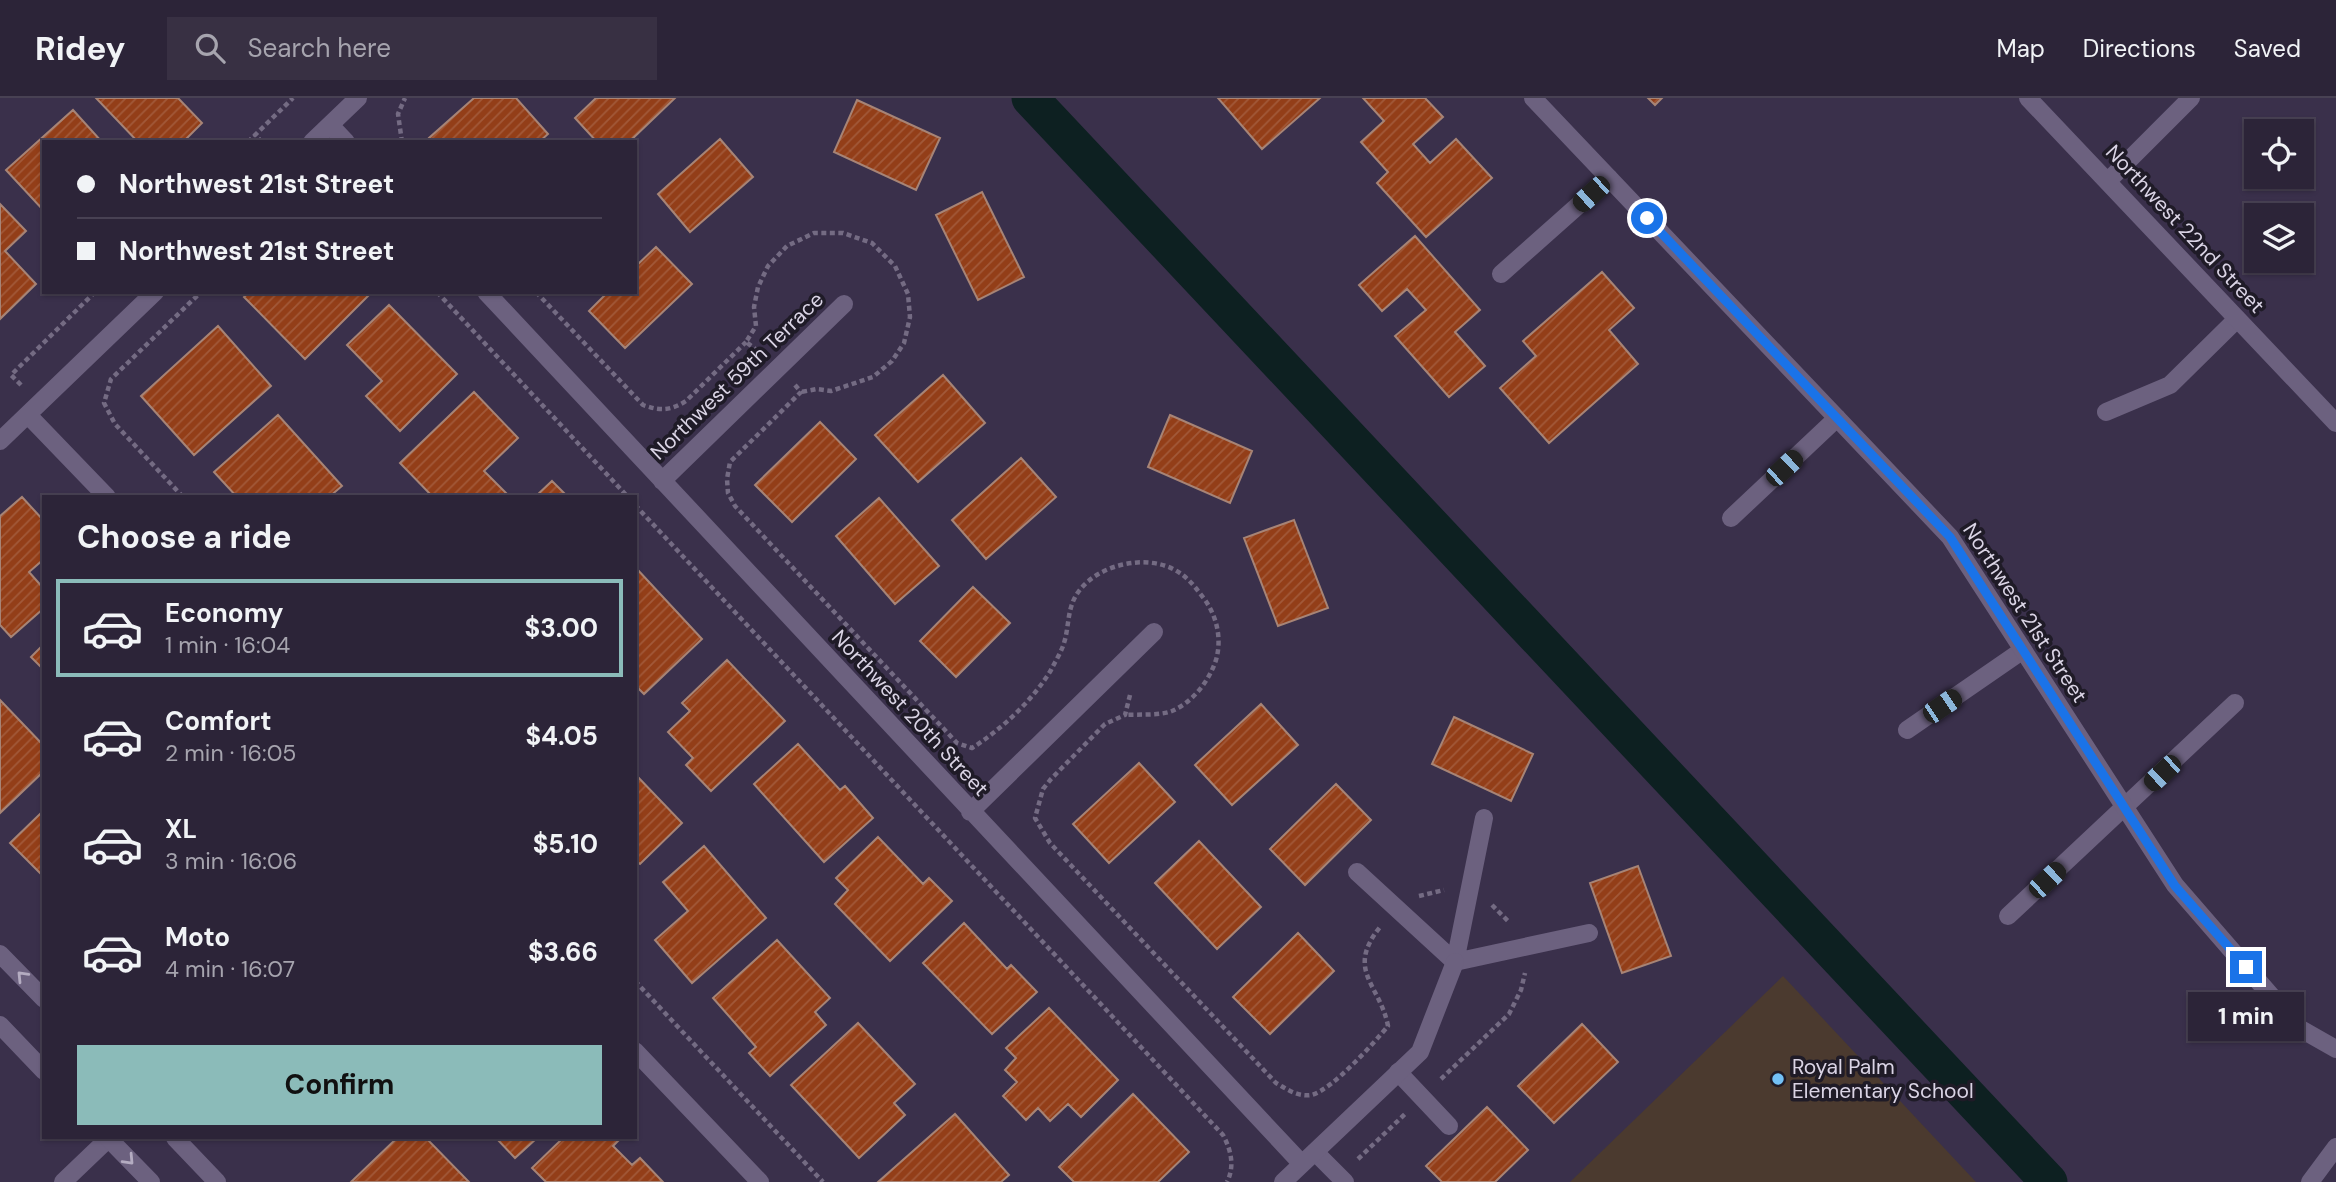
<!DOCTYPE html>
<meta charset="utf-8">
<style>
:root{--surface:#2c2438;--page:#383043;--text:#f1f3f6;--muted:#a6a4ae;--line:#484153;--accent:#8bbbb9}
body{margin:0;font-family:"DM Sans",sans-serif;background:var(--page);color:var(--text);height:100vh;display:flex;flex-direction:column;font-size:26px;white-space:nowrap}
*{box-sizing:border-box;margin:0}
p{font-size:23px;color:var(--muted)}
.icon{flex:none;width:38px;height:38px;fill:none;stroke:currentColor;stroke-width:2;stroke-linecap:round;stroke-linejoin:round}
.map{position:relative;flex:1;overflow:hidden}
.details{position:absolute;left:42px;top:397px;width:595px;height:644px;display:flex;flex-direction:column;background:var(--surface);border-radius:0px;box-shadow:0 2px 5px #0004,0 0 0 2px var(--line)}
.details>*{flex:none}
.hud{position:absolute;left:42px;top:42px;width:595px;height:154px;border-radius:0px;box-shadow:0 2px 5px #0004,0 0 0 2px var(--line);display:grid;align-content:center;height:154px;padding:0 35px;background:var(--surface)}
.buttons{position:absolute;left:2244px;top:21px;display:grid;gap:14px}
.buttons a{display:grid;place-items:center;width:70px;height:70px;border-radius:0px;background:var(--surface);box-shadow:0 2px 5px #0004,0 0 0 2px var(--line);font-size:35px}
.end{position:absolute;width:32px;height:32px;margin:-16px;border:9px solid #1a73e8;background:#fff;box-shadow:0 0 0 4px #fff}
.from{border-radius:50%}
.bubble{position:absolute;height:49px;border-radius:0px;background:var(--surface);box-shadow:0 2px 5px #0004,0 0 0 2px var(--line);font-size:23px;font-weight:700;line-height:49px;text-align:center}
.car{position:absolute;width:21px;height:42px;margin:-21px -10px;border-radius:9px;box-shadow:0 0 5px 2px #0007;background:linear-gradient(#222 24%,#8ab4d8 0 40%,#222 0 76%,#8ab4d8 0 86%,#222 0)}
.hud b{display:flex;align-items:center;gap:24px;height:66px;font-size:26px}
.hud b+b{border-top:2px solid var(--line)}
.hud i{width:18px;height:18px;background:var(--text)}
ul{padding:0;list-style:none}
li{display:flex;align-items:center;gap:21px;height:98px;margin:0 14px 10px;padding:0 21px;border:4px solid transparent;border-radius:0px}
li div{flex:1}
li b{display:block;font-size:26px}
li em{font-style:normal;font-weight:700}
li.active{border-color:var(--accent)}
li>.icon{width:63px;height:63px;stroke-width:1.5}
h2{padding:0 35px;font-size:32px;line-height:84px}
.cta{display:flex;gap:14px;margin-top:auto;padding:14px 35px}
.cta a{flex:1;height:80px;border-radius:0px;background:var(--accent);color:#111;font-size:28px;font-weight:700;line-height:80px;text-align:center}
header{display:flex;align-items:center;gap:42px;box-sizing:border-box;height:98px;padding:0 35px;background:var(--surface);border-bottom:2px solid var(--line)}
header strong{font-size:33px}
nav{display:flex;gap:38px;margin-inline-start:auto;font-size:24px}
.search{width:490px;height:63px;background:var(--page);display:flex;align-items:center;gap:18px;box-sizing:border-box;padding:0 24px;border-radius:0px;color:var(--muted);font-size:26px}
.map>svg:first-child{display:block}
</style>
<header>
<strong>Ridey</strong>
<div class="search"><svg class="icon" aria-label="search" viewBox="0 0 24 24"><circle cx="10" cy="10" r="6"/><path d="M15 15l6 6"/></svg>Search here</div>
<nav><a>Map</a><a>Directions</a><a>Saved</a></nav>
</header>
<div class="map">
<svg width="2336" height="1084" viewBox="0 0 2336 1084">
<defs>
<pattern id="building-hatch" width="6" height="6" patternUnits="userSpaceOnUse" patternTransform="scale(1.75)"><rect width="6" height="6" fill="#933e18"/><path d="M-1 1l2-2M0 6l6-6M5 7l2-2" fill="none" stroke="#a25939"/></pattern>
</defs>
<rect width="100%" height="100%" fill="#3a304b"/>
<path fill="#4b3a2f" d="M1783 878 1976 1084H1570Z"/>
<g fill="none" stroke-linecap="round" stroke-linejoin="round">
<path stroke="#0d2021" stroke-width="37" d="M1030 0 2049 1084"/>
</g>
<path fill="url(#building-hatch)" stroke="#a78476" stroke-width="2" d="M96 0H178L202 25 183 44H138Z
M474 0H516L548 36 539 44H509L507 41 504 44H432L429 40Z
M596 0H675L629 44H597L575 20Z
M1218 0H1320L1262 51Z
M1363 0H1425L1443 19 1413 46 1430 65 1456 41 1492 80 1426 139 1377 85 1388 74 1361 44 1384 23Z
M1648 0H1662L1655 7Z
M857 2 940 40 916 92 834 54Z
M73 12 102 44H44V113L6 72Z
M720 41 753 79 690 134 658 96Z
M982 94 1024 179 978 202 936 117Z
M0 106 26 133 5 153 36 186 0 221Z
M1415 138 1480 212 1455 234 1485 268 1449 299 1395 238 1426 212 1407 191 1382 213 1359 187Z
M656 149 692 186 625 250 589 213 608 194H635V169Z
M1602 174 1634 210 1609 232 1638 266 1549 345 1500 290 1536 258 1523 243Z
M250 194H372L305 261 244 199Z
M389 207 457 276 400 333 366 298 382 283 347 247Z
M218 228 271 288 194 357 141 298Z
M943 277 985 325 918 384 875 337Z
M474 294 518 340 484 373 507 396 504 399H433L400 365Z
M278 317 342 388 329 399H237L214 374Z
M1170 317 1252 353 1230 405 1148 369Z
M820 324 856 361 792 424 755 387Z
M1021 360 1056 399 986 461 952 422Z
M552 383 568 399H535Z
M22 399 44 423V461L29 474 44 491V510L11 539 0 527V418Z
M879 400 939 468 895 506 836 438Z
M1294 422 1328 510 1278 528 1244 440Z
M636 470 702 541 644 596 635 587Z
M973 489 1010 525 956 579 920 543Z
M44 546V572L31 559Z
M727 562 785 623 711 693 686 667 693 660 668 634 690 613 682 605Z
M0 602 44 648V673L0 715Z
M1261 606 1298 647 1232 707 1195 667Z
M1454 619 1533 656 1511 703 1432 666Z
M798 646 840 692 845 688 873 720 824 764 754 686Z
M1139 665 1175 704 1109 765 1073 726Z
M635 676 682 725 640 766 635 762Z
M1336 686 1371 722 1305 787 1270 751Z
M44 712V779L10 745Z
M878 739 923 786 929 780 952 803 890 863 835 806 848 792 836 780Z
M1199 743 1261 809 1217 851 1155 785Z
M704 748 766 820 692 885 655 842 688 813 663 784Z
M1638 768 1671 858 1622 875 1590 785Z
M964 825 1007 871 1011 867 1037 894 992 936 923 865Z
M1298 835 1334 873 1270 936 1233 899Z
M777 842 830 900 815 914 826 927 770 978 749 955 756 949 713 900Z
M1049 910 1118 982 1081 1019 1068 1006 1050 1023 1038 1010 1026 1022 1003 998 1017 984 1005 972 1016 960 1006 950Z
M858 925 915 986 894 1005 905 1017 859 1060 791 987Z
M1582 926 1618 964 1554 1025 1518 988Z
M1133 996 1189 1054 1158 1084H1074L1059 1069Z
M1487 1009 1528 1052 1495 1084H1442L1426 1068Z
M955 1016 1009 1077 1001 1084H878Z
M397 1040H426L469 1084H351Z
M496 1040H537L515 1060Z
M563 1040H621L613 1048 632 1067 640 1060 663 1084H546L532 1070Z"/>
<g fill="none" stroke-linecap="round" stroke-linejoin="round">
<path stroke="#746b83" stroke-width="4.5" stroke-dasharray="5 3.5" stroke-linecap="butt" d="M248 44 255 37
M262 44 255 37 293 0
M402 44 398 16 405 0
M437 194 628 399
M536 194 643 307C660 313 670 313 686 303L746 244
M758 253 746 244 756 228 754 209 758 189 768 168 787 148 814 135H843L872 145 895 168 908 196 910 219 904 245 892 263 873 279 831 293 817 291 801 294
M21 287 11 277 95 194
M795 287 801 294 730 364 727 381 728 395 735 408 957 645 972 650C1002 631 1033 602 1051 572 1055 564 1060 556 1063 548 1070 529 1066 510 1079 493 1099 466 1146 456 1175 472 1188 479 1196 490 1205 502 1217 519 1222 541 1216 562 1209 583 1193 604 1172 613 1159 618 1139 616 1125 617
M183 399 115 326 104 305 111 281 201 194
M635 407 1223 1037C1231 1052 1235 1068 1227 1084
M1130 597 1125 617 1105 626 1051 681 1043 691 1035 720 1050 745 1276 985C1287 991 1297 999 1311 997 1331 993 1374 945 1388 928 1380 886 1345 873 1380 829
M1419 798 1444 792
M1492 807 1510 825
M635 883 823 1084
M1441 981 1509 916 1521 892 1525 875
M1358 1061 1405 1016"/>
<path stroke="#6c617f" stroke-width="18" d="M1501 176 1609 80
M2106 314 2170 287 2237 221
M1731 420 1837 320
M1907 632 2023 552
M1357 774 1455 864
M2008 818 2235 605
M1455 864 1484 720
M1455 864 1589 835
M1398 974 1449 1028
M1315 1054 1345 1084
M2310 1084 2336 1049"/>
<path stroke="#6c617f" stroke-width="18" d="M1533 0 1950 439 2175 787 2299 930 2336 951
M2028 0 2336 325
M330 27 346 44
M312 44 358 0
M2108 83 2191 0
M486 194 1302 1066
M28 317 107 399
M0 343 155 194
M662 383 844 206
M970 714 1154 534
M635 953 760 1084
M63 1084 109 1040
M1283 1084 1420 954 1455 864"/>
<path stroke="#6c617f" stroke-width="18" d="M0 856 44 901
M0 927 44 973
M108 1040 151 1084
M175 1040 217 1084"/>
</g>
<defs><path id="oneway-chevron" d="M-2-3.5L2.5 0L-2 3.5" fill="none" stroke-width="1.6" stroke-linecap="round" stroke-linejoin="round" transform="scale(1.75)"/></defs>
<g stroke="#b4acc1">
<use href="#oneway-chevron" transform="translate(22 878) rotate(-134)"/>
<use href="#oneway-chevron" transform="translate(129 1062) rotate(47)"/>
</g>
<g fill="none" stroke-linecap="round" stroke-linejoin="round">
<path stroke="#1a73e8" stroke-width="9" d="M1647 120 1950 439 2175 788 2246 869"/>
</g>
<circle fill="#73c1f6" stroke="#1f1b27" stroke-width="2.5" cx="1778" cy="981" r="7"/>
<g text-anchor="middle" stroke-width="7" stroke-linejoin="round" paint-order="stroke">
<g font-size="21" fill="#dad4e5" stroke="#1f1b27">
<text transform="translate(2185 131) rotate(47)" y="7">Northwest 22nd Street</text>
<text transform="translate(737 278) rotate(-44)" y="7">Northwest 59th Terrace</text>
<text transform="translate(2025 515) rotate(57)" y="7">Northwest 21st Street</text>
<text transform="translate(910 615) rotate(47)" y="7">Northwest 20th Street</text>
</g>
<g font-size="21" fill="#dad4e5" stroke="#1f1b27" text-anchor="start">
<text x="1792" y="976">Royal Palm<tspan x="1792" dy="24">Elementary School</tspan></text>
</g>
</g>
</svg>
<div class="buttons">
<a><svg class="icon" aria-label="locate" viewBox="0 0 24 24"><circle cx="12" cy="12" r="6"/><path d="M12 2v4M12 18v4M2 12h4M18 12h4"/></svg></a>
<a><svg class="icon" aria-label="layers" viewBox="0 0 24 24"><path d="M12 4l9 5-9 5-9-5zM3 14l9 5 9-5"/></svg></a>
</div>
<i class="end from" style="left:1647px;top:120px"></i>
<i class="end" style="left:2246px;top:869px"></i>
<div class="bubble" style="left:2188px;top:894px;width:116px">1 min</div>
<i class="car" style="left:1591px;top:96px;rotate:228deg"></i>
<i class="car" style="left:1784px;top:370px;rotate:47deg"></i>
<i class="car" style="left:1942px;top:608px;rotate:56deg"></i>
<i class="car" style="left:2162px;top:675px;rotate:227deg"></i>
<i class="car" style="left:2047px;top:782px;rotate:47deg"></i>
<div class="hud">
<b><i class="from"></i>Northwest 21st Street</b>
<b><i></i>Northwest 21st Street</b>
</div>
<section class="details">
<h2>Choose a ride</h2>
<ul>
<li class="active"><svg class="icon" aria-label="car" viewBox="0 0 24 24"><path d="M5 17H2v-5l4-1 3-4h7l3 4 3 1v5h-3M9 17h6M6 11h13"/><circle cx="7" cy="17" r="2"/><circle cx="17" cy="17" r="2"/></svg><div><b>Economy</b><p>1 min · 16:04</p></div><em>$3.00</em></li>
<li><svg class="icon" aria-label="car" viewBox="0 0 24 24"><path d="M5 17H2v-5l4-1 3-4h7l3 4 3 1v5h-3M9 17h6M6 11h13"/><circle cx="7" cy="17" r="2"/><circle cx="17" cy="17" r="2"/></svg><div><b>Comfort</b><p>2 min · 16:05</p></div><em>$4.05</em></li>
<li><svg class="icon" aria-label="car" viewBox="0 0 24 24"><path d="M5 17H2v-5l4-1 3-4h7l3 4 3 1v5h-3M9 17h6M6 11h13"/><circle cx="7" cy="17" r="2"/><circle cx="17" cy="17" r="2"/></svg><div><b>XL</b><p>3 min · 16:06</p></div><em>$5.10</em></li>
<li><svg class="icon" aria-label="car" viewBox="0 0 24 24"><path d="M5 17H2v-5l4-1 3-4h7l3 4 3 1v5h-3M9 17h6M6 11h13"/><circle cx="7" cy="17" r="2"/><circle cx="17" cy="17" r="2"/></svg><div><b>Moto</b><p>4 min · 16:07</p></div><em>$3.66</em></li>
</ul>
<div class="cta"><a>Confirm</a></div>
</section>
</div>
